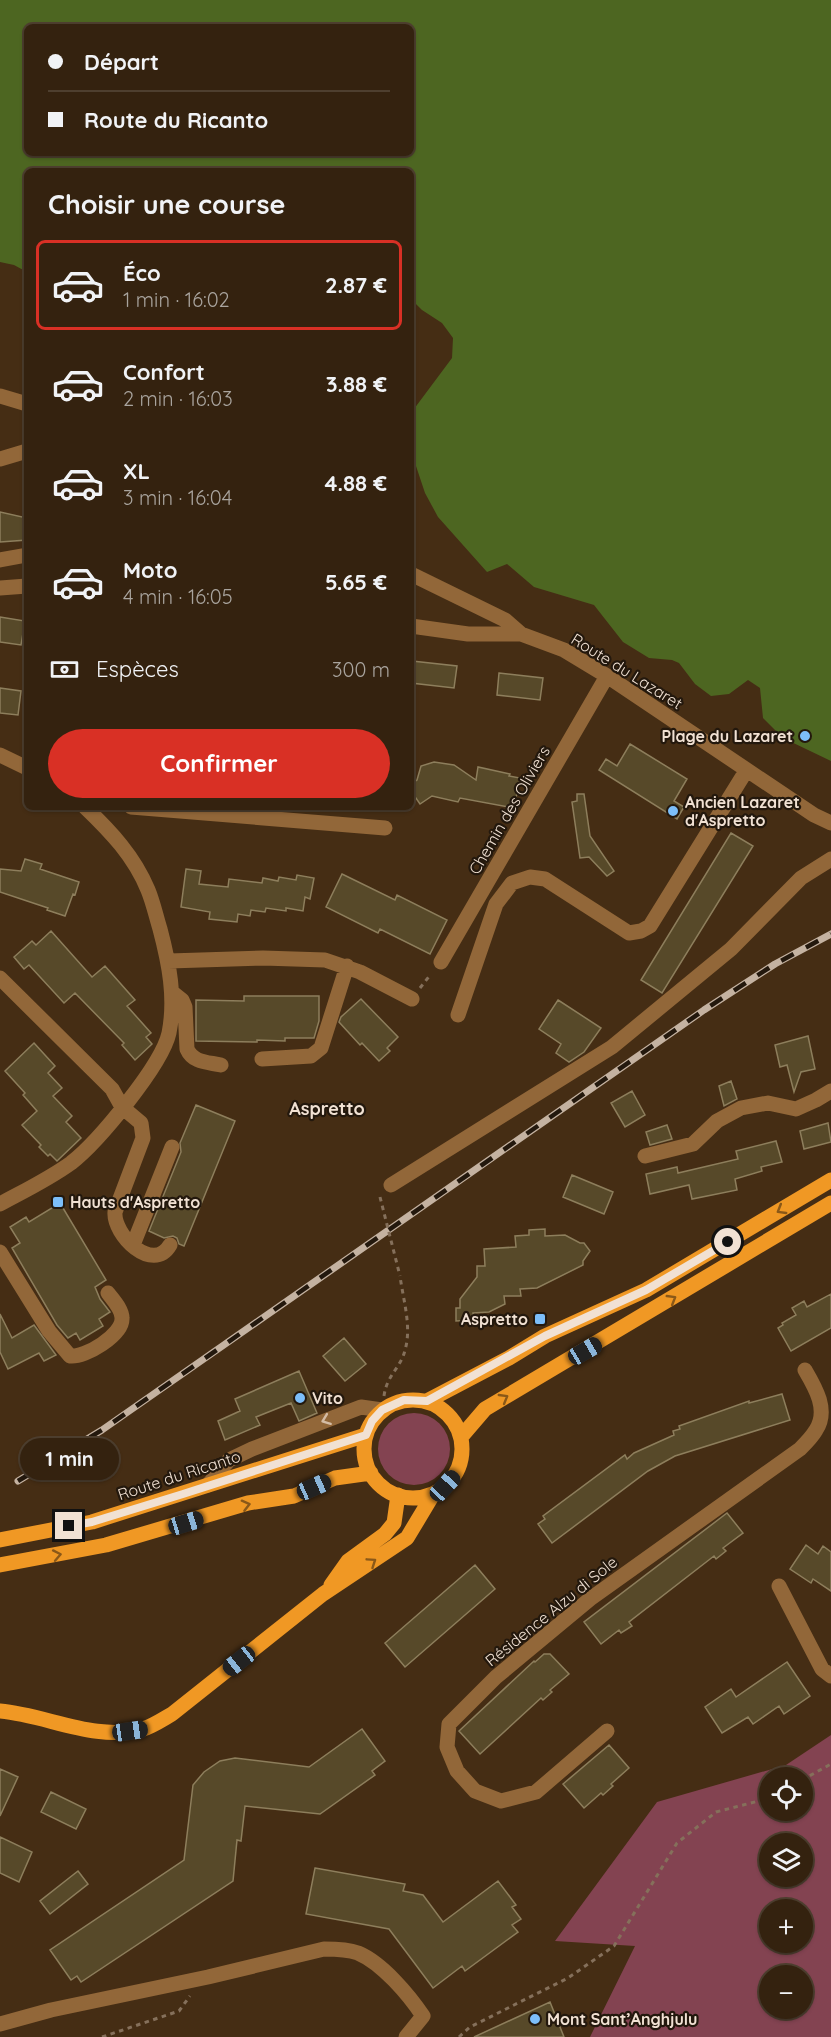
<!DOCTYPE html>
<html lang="fr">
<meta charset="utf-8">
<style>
:root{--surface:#34220f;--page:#3f2f1d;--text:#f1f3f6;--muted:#a9a49e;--line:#4e3f2f;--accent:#d93025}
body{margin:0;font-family:Quicksand,sans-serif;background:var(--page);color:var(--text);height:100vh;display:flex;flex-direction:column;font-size:22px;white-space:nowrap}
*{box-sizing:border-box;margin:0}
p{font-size:20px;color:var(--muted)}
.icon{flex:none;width:33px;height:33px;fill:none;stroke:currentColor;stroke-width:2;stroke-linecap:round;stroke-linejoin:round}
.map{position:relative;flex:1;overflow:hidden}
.details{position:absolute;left:24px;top:168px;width:390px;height:642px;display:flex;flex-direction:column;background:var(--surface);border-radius:9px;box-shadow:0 2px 4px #0004,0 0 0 2px var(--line)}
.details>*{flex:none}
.guide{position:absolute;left:24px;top:24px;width:390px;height:132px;border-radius:9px;box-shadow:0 2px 4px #0004,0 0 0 2px var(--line);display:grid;align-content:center;height:132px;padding:0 24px;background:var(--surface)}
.tools{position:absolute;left:759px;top:1767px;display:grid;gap:12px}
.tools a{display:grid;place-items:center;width:54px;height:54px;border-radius:50%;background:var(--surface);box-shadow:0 2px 4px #0004,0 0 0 2px var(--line);font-size:30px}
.end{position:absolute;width:27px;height:27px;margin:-14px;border:8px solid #f1e1d3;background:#111;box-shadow:0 0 0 3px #111}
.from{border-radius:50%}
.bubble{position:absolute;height:42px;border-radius:21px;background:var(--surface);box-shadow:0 2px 4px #0004,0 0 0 2px var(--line);font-size:20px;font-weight:800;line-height:42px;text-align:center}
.car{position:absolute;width:18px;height:36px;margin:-18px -9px;border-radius:8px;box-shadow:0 0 4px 2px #0007;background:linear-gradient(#222 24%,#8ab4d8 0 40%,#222 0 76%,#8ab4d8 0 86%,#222 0)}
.guide b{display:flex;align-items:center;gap:21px;height:57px;font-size:22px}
.guide b+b{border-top:2px solid var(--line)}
.guide i{width:15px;height:15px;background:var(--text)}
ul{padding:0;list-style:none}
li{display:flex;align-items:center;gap:18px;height:90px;margin:0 12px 9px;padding:0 12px;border:3px solid transparent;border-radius:9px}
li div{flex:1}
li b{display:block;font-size:22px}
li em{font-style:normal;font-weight:800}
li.current{border-color:var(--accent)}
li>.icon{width:54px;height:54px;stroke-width:1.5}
h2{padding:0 24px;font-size:27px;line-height:72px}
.pay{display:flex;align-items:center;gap:15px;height:66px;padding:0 24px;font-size:22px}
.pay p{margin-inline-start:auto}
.action{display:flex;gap:12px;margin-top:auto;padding:12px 24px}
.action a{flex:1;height:69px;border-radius:36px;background:var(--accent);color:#fff;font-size:24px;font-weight:800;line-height:69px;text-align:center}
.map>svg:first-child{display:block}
</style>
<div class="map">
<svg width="831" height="2037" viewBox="0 0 831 2037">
<rect width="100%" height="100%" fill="#452d14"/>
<path fill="#834351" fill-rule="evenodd" d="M378 1449a36 36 0 1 1 72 0a36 36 0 1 1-72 0Z
M831 1735V2037H590L635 1946 555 1941 657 1802 786 1765ZM770 1778H802V1810H770ZM770 1844H802V1876H770ZM770 1910H802V1942H770ZM770 1976H802V2008H770Z"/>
<path fill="#4d6621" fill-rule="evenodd" d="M0 0H831V761L783 738 763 718 760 688 748 680 729 694 711 696 695 684 679 663 672 660 649 658 623 642 594 605 534 587 507 564 487 572 438 517 425 493 415 463 411 446V413L452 358 453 338 442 323 422 310 411 299V171H27V272L14 265 0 262ZM27 27H411V153H27Z"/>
<path fill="#574929" stroke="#8d7e5c" stroke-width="1.5" d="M0 512 27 518V540L0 542Z
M0 617 25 621 21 645 0 642Z
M412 661 457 666 454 688 411 683Z
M499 673 543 678 540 700 497 695Z
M0 688 21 691 18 715 0 713Z
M630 744 687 779 674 801 684 807 677 819 599 770 606 759 617 766Z
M434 762 454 765 476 780 478 767 510 774 509 776 520 778 514 808 460 798 458 802 432 796 420 804 411 791V784L417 780 421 766Z
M577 794H584L590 836 614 871 607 876 589 857 580 858 572 802 577 801Z
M731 833 753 846 662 993 641 980Z
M25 859 42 864 40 869 79 882 75 895 73 894 65 916 47 910 48 908 0 892V869L21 871Z
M186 869 201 871 199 884 228 887 229 879 262 883 263 878 278 881 279 877 296 880 297 875 314 878 310 899 305 897 303 911 286 908V911L266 908 265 912 251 910 250 916 238 914 237 922 209 919 210 912 181 907Z
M342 874 395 900 397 895 447 920 430 954 380 929 378 933 326 907Z
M51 931 92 977 105 966 135 1000 127 1006 151 1033 146 1037 152 1044 135 1060 122 1045 124 1043 75 993 64 1003 29 965 24 969 14 957 32 941 36 945Z
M244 996H319V1021L314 1038H285V1041L257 1040V1042L196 1041V1000L244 1001Z
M361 999 398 1037 387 1048 390 1051 379 1061 362 1043 360 1045 339 1022 341 1017Z
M558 1000 601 1028 584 1052 569 1062 556 1053 561 1044 539 1029Z
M808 1036 815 1069 801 1072 794 1092 787 1065 780 1067 775 1045Z
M34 1043 55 1066 48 1073 62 1088 53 1096 72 1116 66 1122 81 1138 57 1161 50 1154 48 1156 39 1147 41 1145 22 1125 37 1111 23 1095 25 1093 5 1071Z
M731 1081 737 1099 724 1106 719 1086Z
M632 1091 645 1115 625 1127 611 1103Z
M196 1105 235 1121 184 1246 179 1244 177 1238 173 1236 164 1238 149 1231 181 1152 180 1143Z
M828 1123 831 1142 804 1149 800 1131Z
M667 1125 672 1139 650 1145 646 1132Z
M776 1141 782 1162 761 1167 762 1171 735 1179 737 1190 692 1199 689 1185 650 1194 646 1174 677 1167 678 1173 738 1159 736 1151Z
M572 1175 613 1192 604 1214 563 1197Z
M60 1203 106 1280 95 1287 100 1299 110 1312 99 1319 103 1326 80 1340 76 1333 68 1338 57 1325 12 1248 20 1243 10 1227 26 1217 29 1222Z
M545 1229V1236L565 1235 580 1243H584L590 1251 583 1261V1265L537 1288 520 1289 521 1296H504L505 1304 489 1312 473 1313V1320L456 1321V1308H460V1299L477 1277V1266H485L484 1249 516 1247 515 1236 529 1235V1230Z
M831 1294V1328L791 1351 778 1328 783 1325 782 1323 796 1315 792 1308 804 1301 807 1307Z
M0 1314 12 1338 34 1325 56 1355 44 1361 39 1353 8 1369 0 1352Z
M344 1338 366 1364 345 1381 323 1356Z
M299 1371 317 1413 299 1421 291 1403 256 1417 260 1425 225 1440 218 1421 240 1411 235 1399Z
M782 1394 790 1420 675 1456 648 1471 552 1543 538 1524 545 1519 543 1516 625 1455 627 1459 634 1453 674 1435 673 1431 680 1429 679 1426 749 1401V1403Z
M727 1513 743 1533 723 1548 726 1551 716 1559 714 1556 629 1622 632 1626 621 1633 619 1630 601 1644 584 1622Z
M806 1545 818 1554 823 1546 831 1552V1591L813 1579 811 1583 790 1569Z
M475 1565 495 1589 405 1667 385 1643Z
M544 1654H550L569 1674 550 1690 552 1692 543 1700 541 1698 480 1754 459 1731 534 1661 535 1662Z
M787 1662 810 1696 784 1714 779 1706 753 1724 748 1717 722 1733 705 1707 731 1689 736 1697Z
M362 1729 385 1761 372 1771 375 1775 320 1814 245 1806 241 1841 237 1840 233 1881 81 1982 77 1976 71 1980 50 1950 184 1860 193 1785 204 1772 220 1761 235 1758 309 1767Z
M609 1745 629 1768 611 1784 613 1786 603 1795 601 1793 584 1808 563 1784Z
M0 1769 18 1777 0 1816Z
M51 1792 86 1809 76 1829 41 1812Z
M0 1837 32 1852 19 1882 0 1873Z
M315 1868 405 1884 403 1891 423 1895 443 1922 498 1881 516 1905 512 1907 521 1919 512 1925 518 1932 465 1971 462 1966 433 1988 389 1929 306 1914Z
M78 1871 88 1884 50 1914 40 1901Z
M550 2002 564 2037H474Z"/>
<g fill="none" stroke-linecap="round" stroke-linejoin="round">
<path stroke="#85705b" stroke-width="3" stroke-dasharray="4.5 4.5" stroke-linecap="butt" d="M420 988 431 974
M384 1396C387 1374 401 1368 405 1350 412 1327 403 1299 400 1276
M802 1780 831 1764
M102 2037 179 2011 190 1996
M459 2037 470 2027 568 1978 614 1946 677 1843 716 1812 770 1798"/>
<path stroke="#926739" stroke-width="15" d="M0 396 27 404
M0 459 27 451
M0 560 27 555
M411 574 505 620 521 634 564 650 607 676 814 815 831 823
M0 588 27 586
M411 626 468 634H521
M0 755 27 768
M131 807 385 828
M169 961 263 958 325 960 360 972 412 999
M441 962 607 676
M0 978 112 1089 122 1107 141 1123 143 1138 115 1212C113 1235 153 1274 170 1245
M172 992 182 1000 185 1007 187 1049C193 1063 208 1062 221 1065
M458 1015 496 904 512 883 530 877 545 879 629 933 641 931 650 926 746 771
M262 1059 311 1056 321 1048 347 966
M645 1156 693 1144 717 1121 741 1108 768 1103 796 1109 816 1100 831 1091
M391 1185 612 1047 731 949 801 878 831 859
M0 1204C24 1191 49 1179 71 1163 98 1142 162 1065 169 1033 176 998 169 963 160 929 156 916 153 902 148 890 134 856 111 832 85 807
M133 1245 172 1147
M0 1252 49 1331 70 1356C85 1358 123 1335 122 1318 122 1309 113 1300 108 1293
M208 1485 229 1460 252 1449 361 1407 382 1410
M779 1586 822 1669 831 1676
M607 1731 536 1792 501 1801 475 1791 457 1771 447 1747 449 1724 496 1677 590 1599 800 1449C806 1443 812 1437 816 1430 829 1410 815 1387 805 1370
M0 2024 51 2010 208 1977 324 1949C335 1949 347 1949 358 1953 382 1963 409 1995 423 2016L406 2037"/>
<path stroke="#f09824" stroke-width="15" d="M364 1449a49 49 0 1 1 98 0a49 49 0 1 1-98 0Z
M427 1401 509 1358 545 1336 646 1290 831 1180
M461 1437 485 1409 831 1203
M0 1540 92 1522 366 1435
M0 1565 106 1545 248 1503 294 1496 335 1478 371 1473
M331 1585 348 1561 385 1534 394 1523 398 1495
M0 1711C47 1715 95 1742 143 1729 153 1726 163 1719 172 1714L323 1594 407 1538 434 1493"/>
<defs>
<path id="rail" d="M18 1481 102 1430 704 1010 775 964 831 934"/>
</defs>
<use href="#rail" stroke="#c4b2a1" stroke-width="7"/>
<use href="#rail" stroke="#23180d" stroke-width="4.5" stroke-dasharray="14" stroke-linecap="butt"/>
<path stroke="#85705b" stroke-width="3" stroke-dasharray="4.5 4.5" stroke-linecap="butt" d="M380 1197 400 1276"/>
</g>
<defs><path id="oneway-chevron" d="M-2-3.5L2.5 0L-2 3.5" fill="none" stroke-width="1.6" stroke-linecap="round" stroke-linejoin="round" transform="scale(1.5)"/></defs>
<g stroke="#8a5818">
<use href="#oneway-chevron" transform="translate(781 1210) rotate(149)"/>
<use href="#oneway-chevron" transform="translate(672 1299) rotate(-31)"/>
<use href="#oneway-chevron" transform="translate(504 1398) rotate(-30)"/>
<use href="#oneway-chevron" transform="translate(246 1505) rotate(-14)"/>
<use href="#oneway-chevron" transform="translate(57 1555) rotate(-11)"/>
<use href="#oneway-chevron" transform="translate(372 1562) rotate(-34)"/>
</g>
<use stroke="#d4bca5" href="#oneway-chevron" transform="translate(326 1420) rotate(159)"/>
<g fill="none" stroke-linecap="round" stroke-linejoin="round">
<path stroke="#f1e1d3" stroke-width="8" d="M69 1526 92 1522 183 1494 366 1435 372 1421 382 1410 404 1400 427 1401 545 1336 646 1290 728 1242"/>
</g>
<g fill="#7cbef9" stroke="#23180d" stroke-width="2">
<circle cx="805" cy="736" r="6"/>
<circle cx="673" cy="811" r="6"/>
<rect x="52" y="1196" width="12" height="12" rx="3"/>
<rect x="534" y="1313" width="12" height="12" rx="3"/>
<circle cx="300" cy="1398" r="6"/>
<circle cx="535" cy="2019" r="6"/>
</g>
<g text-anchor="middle" stroke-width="4.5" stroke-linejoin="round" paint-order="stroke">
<g font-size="16" fill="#f1e1d3" stroke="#23180d">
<text transform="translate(627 671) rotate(32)" y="6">Route du Lazaret</text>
<text transform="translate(509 810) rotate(-60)" y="6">Chemin des Oliviers</text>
<text transform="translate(179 1475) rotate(-18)" y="6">Route du Ricanto</text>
<text transform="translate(551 1611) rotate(-39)" y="6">Résidence Alzu di Sole</text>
</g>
<g font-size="16" font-weight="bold" fill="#f1e1d3" stroke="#23180d" text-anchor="start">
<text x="793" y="742" text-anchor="end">Plage du Lazaret</text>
<text x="685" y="808">Ancien Lazaret<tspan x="685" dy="18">d'Aspretto</tspan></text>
<text x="70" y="1208">Hauts d'Aspretto</text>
<text x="528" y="1325" text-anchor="end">Aspretto</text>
<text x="312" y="1404">Vito</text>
<text x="547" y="2025">Mont Sant’Anghjulu</text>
</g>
<g font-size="18" font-weight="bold" fill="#f1e1d3" stroke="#23180d">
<text x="327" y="1115">Aspretto</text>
</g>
</g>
</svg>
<div class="tools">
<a><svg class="icon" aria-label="locate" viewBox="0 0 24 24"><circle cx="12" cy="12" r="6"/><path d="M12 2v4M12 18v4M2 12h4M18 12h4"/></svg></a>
<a><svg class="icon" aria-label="layers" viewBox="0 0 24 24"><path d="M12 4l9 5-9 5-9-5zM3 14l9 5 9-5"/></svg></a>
<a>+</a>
<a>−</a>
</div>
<i class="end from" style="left:728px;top:1242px"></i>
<i class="end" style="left:69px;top:1526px"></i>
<div class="bubble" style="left:20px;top:1438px;width:99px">1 min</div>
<i class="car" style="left:585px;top:1351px;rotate:60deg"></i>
<i class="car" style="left:445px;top:1486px;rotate:43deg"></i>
<i class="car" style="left:314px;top:1487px;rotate:66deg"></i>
<i class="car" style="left:186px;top:1523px;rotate:73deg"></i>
<i class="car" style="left:239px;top:1661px;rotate:232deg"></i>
<i class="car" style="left:130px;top:1731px;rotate:82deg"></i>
<div class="guide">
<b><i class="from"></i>Départ</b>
<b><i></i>Route du Ricanto</b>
</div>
<section class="details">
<h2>Choisir une course</h2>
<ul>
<li class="current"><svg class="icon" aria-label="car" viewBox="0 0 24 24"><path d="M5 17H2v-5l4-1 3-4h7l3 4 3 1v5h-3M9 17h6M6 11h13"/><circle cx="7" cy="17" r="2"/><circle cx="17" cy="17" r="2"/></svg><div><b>Éco</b><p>1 min · 16:02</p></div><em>2.87 €</em></li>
<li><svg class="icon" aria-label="car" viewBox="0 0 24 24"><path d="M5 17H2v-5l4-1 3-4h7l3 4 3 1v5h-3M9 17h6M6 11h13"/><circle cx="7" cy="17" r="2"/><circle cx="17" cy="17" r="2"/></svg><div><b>Confort</b><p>2 min · 16:03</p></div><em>3.88 €</em></li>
<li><svg class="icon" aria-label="car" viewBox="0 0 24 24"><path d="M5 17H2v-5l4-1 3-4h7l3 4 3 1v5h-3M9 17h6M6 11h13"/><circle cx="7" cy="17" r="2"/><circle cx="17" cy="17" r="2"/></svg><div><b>XL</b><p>3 min · 16:04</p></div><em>4.88 €</em></li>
<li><svg class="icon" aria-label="car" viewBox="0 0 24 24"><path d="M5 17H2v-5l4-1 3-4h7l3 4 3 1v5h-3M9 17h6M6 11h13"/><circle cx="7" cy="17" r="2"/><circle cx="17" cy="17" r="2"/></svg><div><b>Moto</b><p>4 min · 16:05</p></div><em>5.65 €</em></li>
</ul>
<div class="pay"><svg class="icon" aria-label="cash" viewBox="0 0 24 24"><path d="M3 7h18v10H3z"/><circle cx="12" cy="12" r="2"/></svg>Espèces<p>300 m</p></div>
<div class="action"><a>Confirmer</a></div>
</section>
</div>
